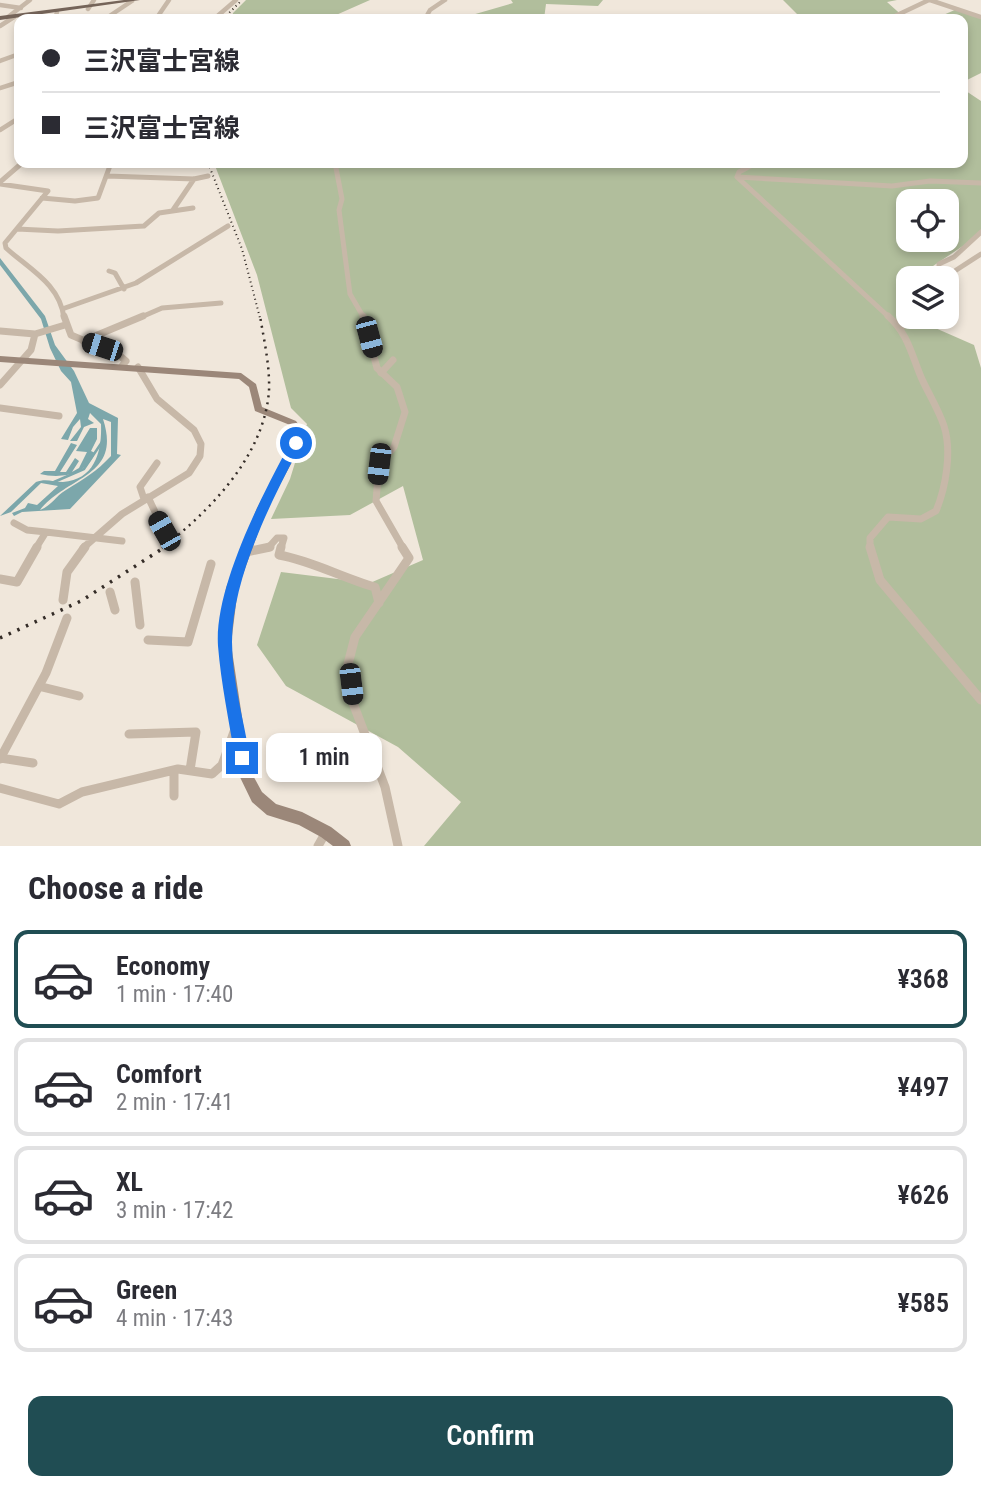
<!DOCTYPE html>
<meta charset="utf-8">
<style>
:root{--surface:#fff;--page:#f7f7f7;--text:#2b2b33;--muted:#7c7c81;--line:#e1e1e2;--accent:#204d53}
body{margin:0;font-family:"Roboto Condensed","Noto Sans JP",sans-serif;background:var(--page);color:var(--text);height:100vh;display:flex;flex-direction:column;font-size:26px;white-space:nowrap}
*{box-sizing:border-box;margin:0}
p{font-size:23px;color:var(--muted)}
.icon{flex:none;width:38px;height:38px;fill:none;stroke:currentColor;stroke-width:2;stroke-linecap:round;stroke-linejoin:round}
.map{position:relative;height:846px;overflow:hidden}
.sheet{display:flex;flex-direction:column;background:var(--surface);flex:1}
.sheet>*{flex:none}
.banner{position:absolute;left:14px;top:14px;width:954px;height:154px;border-radius:14px;box-shadow:0 4px 10px #0003;display:grid;align-content:center;height:154px;padding:0 28px;background:var(--surface)}
.controls{position:absolute;left:896px;top:189px;display:grid;gap:14px}
.controls a{display:grid;place-items:center;width:63px;height:63px;border-radius:14px;background:var(--surface);box-shadow:0 4px 10px #0003;font-size:35px}
.end{position:absolute;width:32px;height:32px;margin:-16px;border:9px solid #1a73e8;background:#fff;box-shadow:0 0 0 4px #fff}
.from{border-radius:50%}
.bubble{position:absolute;height:49px;border-radius:14px;background:var(--surface);box-shadow:0 4px 10px #0003;font-size:23px;font-weight:600;line-height:49px;text-align:center}
.car{position:absolute;width:21px;height:42px;margin:-21px -10px;border-radius:9px;box-shadow:0 0 5px 2px #0007;background:linear-gradient(#222 24%,#8ab4d8 0 40%,#222 0 76%,#8ab4d8 0 86%,#222 0)}
.banner b{display:flex;align-items:center;gap:24px;height:66px;font-size:26px}
.banner b+b{border-top:2px solid var(--line)}
.banner i{width:18px;height:18px;background:var(--text)}
ul{padding:0;list-style:none}
li{display:flex;align-items:center;gap:21px;height:98px;margin:0 14px 10px;padding:0 14px;border:4px solid var(--line);border-radius:14px}
li div{flex:1}
li b{display:block;font-size:26px}
li em{font-style:normal;font-weight:600}
li.active{border-color:var(--accent)}
li>.icon{width:63px;height:63px;stroke-width:1.5}
h2{padding:0 28px;font-size:32px;line-height:84px}
.button{display:flex;gap:14px;margin-top:auto;padding:14px 28px}
.button a{flex:1;height:80px;border-radius:14px;background:var(--accent);color:#fff;font-size:28px;font-weight:600;line-height:80px;text-align:center}
.map>svg:first-child{display:block}
</style>
<div class="map">
<svg width="981" height="846" viewBox="0 0 981 846">
<rect width="100%" height="100%" fill="#f0e7db"/>
<path fill="#b1be9c" fill-rule="evenodd" d="M246 0H370L327 19H232L233 13Z
M511 0H603L598 6 546 4 544 19 465 17 513 3Z
M783 0H897L887 2 906 19H802Z
M957 9 981 18V73L963 82 962 19H934Z
M963 89 981 101V234L930 268 924 278H908V301L901 313 974 345 981 368V846H424L461 802 398 747 286 686 257 645 281 572 370 583 423 560 403 486 350 515 271 519 290 479 307 424 291 408 257 275 214 163H962ZM908 201H947V240H908Z"/>
<path fill="#7ca7ab" fill-rule="evenodd" d="M0 258 45 316 55 345 74 371 89 403 118 418 117 454 121 455 70 509 22 512 14 516 12 513 25 508 28 503 37 505 58 486 41 483 11 512 0 516 36 482C46 478 53 482 63 482 96 479 102 450 101 424L90 413 88 419 94 423 84 427 77 441H70L81 427 80 419 73 427 68 440 61 439 77 413 71 382 61 371 50 348 41 319 0 265ZM103 419 111 422V456C96 472 85 478 66 490 55 496 53 505 40 510 68 475 122 477 103 419Z
M90 428H97V439L91 451 95 453C86 475 61 479 40 474L44 471H55L71 443 77 445 60 472H66L75 458 79 461 72 472 79 468 87 452 76 451Z"/>
<g fill="none" stroke-linecap="round" stroke-linejoin="round">
<path stroke="#7ca7ab" stroke-width="2.5" d="M54 482 84 469 102 442"/>
<path stroke="#c7b8a8" stroke-width="4.5" d="M930 0 981 17
M0 5 21 8
M88 9 94 0
M8 17 30 0
M893 17 929 0
M106 18 125 17
M55 19 57 12
M105 19 132 1
M156 19 169 0
M214 19 236 0
M425 19 430 10 445 0
M0 26 14 17
M0 61 19 54
M0 88 19 82
M0 130 19 118"/>
<path stroke="#c7b8a8" stroke-width="5" d="M335 163 342 199 339 210 350 294 364 318
M107 176 194 179 208 176
M737 177 890 318
M737 177 892 186 930 181 981 183
M737 177 739 172 756 163
M0 182 22 163
M0 184 48 191 5 243 6 248C29 269 60 284 64 318
M42 198 75 201 98 198 111 163
M173 210 194 179
M17 229 58 231 144 226 159 213 193 208
M109 271 115 273 124 289
M930 278 939 269V264L954 257 981 232
M944 278 981 254
M65 308 136 283 228 226
M139 318 162 308 221 303"/>
<path stroke="#c7b8a8" stroke-width="7" d="M64 316 71 335 120 356 126 361 122 366
M363 316 377 368 397 387 405 412 394 447 379 464 376 501 403 548
M901 328 908 317
M0 331 35 334 31 350 0 385
M35 334 65 325
M83 341 143 316
M381 373 393 360
M0 408 59 416
M148 497 164 531
M144 499 140 487 157 463
M14 523 27 530 46 532
M36 548 46 532 122 541
M83 548 122 514 189 473 200 456 201 444 194 430 157 399 138 367
M268 548 277 538H284L281 548
M870 548V538L888 517 921 519 936 511C946 487 952 451 944 426 938 408 928 393 921 377 911 353 908 334 888 316"/>
<path stroke="#c7b8a8" stroke-width="9" d="M281 547 279 555C313 561 342 578 375 587L379 603
M870 547 880 580 981 700
M246 552 270 547
M0 579 17 582 37 547
M135 582 140 625
M110 592 115 610
M63 600 67 572 85 547
M148 640 188 642 211 564
M42 687 79 696
M129 734 196 732 190 770
M0 758 33 763
M0 759 46 673 67 618
M174 770V796
M0 788 59 804 82 792 178 769 212 774 222 765 235 729
M318 846 326 832
M398 846 385 787 353 703 348 664 355 637 409 558 402 547"/>
<path fill="#9b8779" fill-rule="evenodd" d="M0 356 241 373 256 384 262 407 296 421 303 431 291 464 267 508 238 588 231 644 250 770 262 792 276 804 302 812 331 827 349 841 351 846H333L321 837 299 825 267 815 252 802 237 771 219 644 226 588 257 508 281 464 293 431 290 425 255 411 249 387 239 379 0 362Z"/>
<path fill="#756459" fill-rule="evenodd" d="M124 0H140L0 20V16Z"/>
<path stroke="#342c27" stroke-width="2" stroke-dasharray="1 3.5" stroke-linecap="butt" d="M223 19 242 0
M208 163 242 249 260 318"/>
<path stroke="#342c27" stroke-width="2.5" stroke-dasharray="2 5" stroke-linecap="butt" d="M162 548C210 511 264 456 269 391 270 366 264 340 260 316"/>
<path stroke="#342c27" stroke-width="3.5" stroke-dasharray="2.5 7" stroke-linecap="butt" d="M0 638 81 601 165 547"/>
</g>
<path fill="#1a73e8" d="M296 439 302 443C272 499 232 578 232 642 232 680 244 721 250 758L242 766 235 758C229 721 221 683 218 646 214 587 264 491 292 440Z"/>
</svg>
<div class="controls">
<a><svg class="icon" aria-label="locate" viewBox="0 0 24 24"><circle cx="12" cy="12" r="6"/><path d="M12 2v4M12 18v4M2 12h4M18 12h4"/></svg></a>
<a><svg class="icon" aria-label="layers" viewBox="0 0 24 24"><path d="M12 4l9 5-9 5-9-5zM3 14l9 5 9-5"/></svg></a>
</div>
<i class="end from" style="left:296px;top:443px"></i>
<i class="end" style="left:242px;top:758px"></i>
<div class="bubble" style="left:266px;top:733px;width:116px">1 min</div>
<i class="car" style="left:369px;top:337px;rotate:165deg"></i>
<i class="car" style="left:102px;top:347px;rotate:288deg"></i>
<i class="car" style="left:379px;top:464px;rotate:187deg"></i>
<i class="car" style="left:164px;top:531px;rotate:330deg"></i>
<i class="car" style="left:351px;top:684px;rotate:173deg"></i>
<div class="banner">
<b><i class="from"></i>三沢富士宮線</b>
<b><i></i>三沢富士宮線</b>
</div>
</div>
<section class="sheet">
<h2>Choose a ride</h2>
<ul>
<li class="active"><svg class="icon" aria-label="car" viewBox="0 0 24 24"><path d="M5 17H2v-5l4-1 3-4h7l3 4 3 1v5h-3M9 17h6M6 11h13"/><circle cx="7" cy="17" r="2"/><circle cx="17" cy="17" r="2"/></svg><div><b>Economy</b><p>1 min · 17:40</p></div><em>¥368</em></li>
<li><svg class="icon" aria-label="car" viewBox="0 0 24 24"><path d="M5 17H2v-5l4-1 3-4h7l3 4 3 1v5h-3M9 17h6M6 11h13"/><circle cx="7" cy="17" r="2"/><circle cx="17" cy="17" r="2"/></svg><div><b>Comfort</b><p>2 min · 17:41</p></div><em>¥497</em></li>
<li><svg class="icon" aria-label="car" viewBox="0 0 24 24"><path d="M5 17H2v-5l4-1 3-4h7l3 4 3 1v5h-3M9 17h6M6 11h13"/><circle cx="7" cy="17" r="2"/><circle cx="17" cy="17" r="2"/></svg><div><b>XL</b><p>3 min · 17:42</p></div><em>¥626</em></li>
<li><svg class="icon" aria-label="car" viewBox="0 0 24 24"><path d="M5 17H2v-5l4-1 3-4h7l3 4 3 1v5h-3M9 17h6M6 11h13"/><circle cx="7" cy="17" r="2"/><circle cx="17" cy="17" r="2"/></svg><div><b>Green</b><p>4 min · 17:43</p></div><em>¥585</em></li>
</ul>
<div class="button"><a>Confirm</a></div>
</section>
